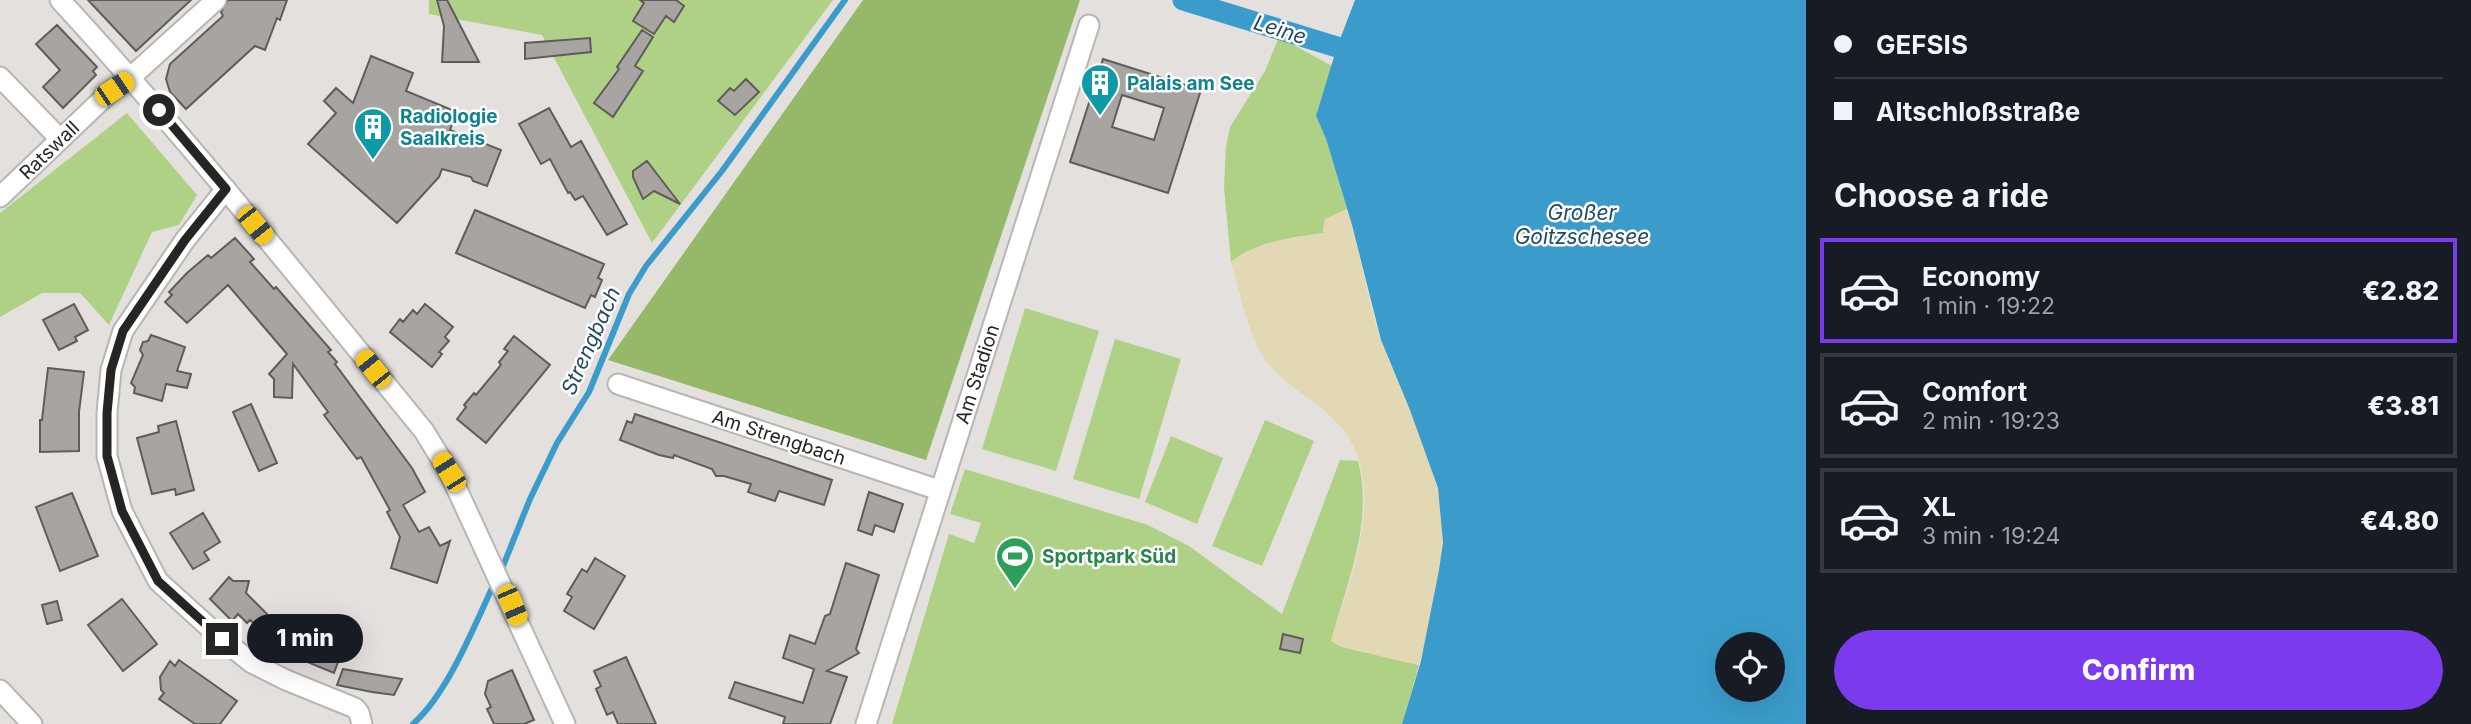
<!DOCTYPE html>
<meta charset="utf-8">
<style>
:root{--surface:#171b24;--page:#20242c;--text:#f1f3f6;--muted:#9ea1a6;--line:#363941;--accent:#7c3aed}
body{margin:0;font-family:Inter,sans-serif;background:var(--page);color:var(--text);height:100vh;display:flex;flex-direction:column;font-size:26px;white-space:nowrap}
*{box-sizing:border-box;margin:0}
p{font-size:23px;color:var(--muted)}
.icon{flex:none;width:38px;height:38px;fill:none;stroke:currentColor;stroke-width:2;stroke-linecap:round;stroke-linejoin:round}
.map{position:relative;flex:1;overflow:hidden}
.drawer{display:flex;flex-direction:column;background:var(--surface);width:665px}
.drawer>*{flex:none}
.guide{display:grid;align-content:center;height:154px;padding:0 28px;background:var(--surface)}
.fabs{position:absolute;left:1715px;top:632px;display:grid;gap:14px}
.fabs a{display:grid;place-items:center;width:70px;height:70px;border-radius:50%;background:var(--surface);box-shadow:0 7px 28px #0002;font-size:35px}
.end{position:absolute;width:32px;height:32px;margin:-16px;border:9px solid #262524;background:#fff;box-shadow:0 0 0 4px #fff}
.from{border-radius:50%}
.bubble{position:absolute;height:49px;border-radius:24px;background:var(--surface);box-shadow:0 7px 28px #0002;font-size:23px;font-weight:800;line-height:49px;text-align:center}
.car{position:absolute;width:21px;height:42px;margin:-21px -10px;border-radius:9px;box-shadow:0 0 5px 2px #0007;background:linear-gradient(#f5c518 24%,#345 0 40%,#f5c518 0 76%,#345 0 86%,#f5c518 0)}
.guide b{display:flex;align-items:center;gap:24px;height:66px;font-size:26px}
.guide b+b{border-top:2px solid var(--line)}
.guide i{width:18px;height:18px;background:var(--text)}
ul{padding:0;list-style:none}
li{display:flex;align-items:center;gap:21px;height:105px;margin:0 14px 10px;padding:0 14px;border:4px solid var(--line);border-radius:0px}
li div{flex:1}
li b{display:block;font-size:26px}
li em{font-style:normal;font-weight:800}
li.current{border-color:var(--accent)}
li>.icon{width:63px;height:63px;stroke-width:1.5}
h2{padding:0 28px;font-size:32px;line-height:84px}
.button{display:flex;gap:14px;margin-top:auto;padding:14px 28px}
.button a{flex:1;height:80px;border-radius:42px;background:var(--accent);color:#fff;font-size:28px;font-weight:800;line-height:80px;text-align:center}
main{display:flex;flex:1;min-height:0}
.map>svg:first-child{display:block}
</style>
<main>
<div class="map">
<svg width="1806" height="724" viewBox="0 0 1806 724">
<rect width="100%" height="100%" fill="#e4e0de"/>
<path fill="#afd185" d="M429 0H833L652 243 542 35 429 14Z
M1279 37 1332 66 1316 116 1326 139 1347 209 1325 219 1323 233C1291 238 1257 241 1231 262L1224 187 1226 147 1230 127 1265 71Z
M127 113 197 195 179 225 152 232 109 325 80 293H42L0 317V213Z
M1025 308 1099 331 1056 471 982 449Z
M1115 339 1181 359 1139 499 1073 479Z
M1265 420 1314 441 1262 566 1212 546Z
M1171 436 1223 458 1197 524 1145 502Z
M1340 460 1358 461C1374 521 1347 583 1331 641L1342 647 1419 665 1402 724H892L949 534 974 543 981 523 950 514 965 469 1148 525 1189 546 1282 614Z"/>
<path fill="#96b869" d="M863 0H1080L926 460 608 360Z"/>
<path fill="#e2d8b3" d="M1347 209C1361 253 1366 299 1382 343 1400 390 1425 437 1437 487 1451 541 1435 612 1419 665L1342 647 1331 641C1351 578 1390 484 1340 426 1318 399 1281 387 1261 353 1246 326 1240 292 1231 262 1257 241 1291 238 1323 233L1325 219Z"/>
<path fill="#3b9ccb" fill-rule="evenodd" d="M1355 0H1806V724H1402L1421 661 1439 570 1443 542 1438 488 1410 410 1381 340 1352 225 1326 139 1316 116 1337 47ZM1727 644H1773V690H1727Z"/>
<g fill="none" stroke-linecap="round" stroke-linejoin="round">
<path stroke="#3b9ccb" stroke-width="6" d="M501 571 530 499 557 443 589 392 629 294 646 266 722 171 845 0
M413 724C448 693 474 626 494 584"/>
<path stroke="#3b9ccb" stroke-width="21" d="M1183 0 1337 47"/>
</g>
<path fill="#a7a4a1" stroke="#5f5d5a" stroke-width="2" fill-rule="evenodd" d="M88 0H191L136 51Z
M228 0H287L280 20 277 18 265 50 255 46 186 109 170 92 166 79 170 64 223 16 221 12Z
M437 0H447L479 62H442L444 26Z
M640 0H676L684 6 674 22 666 16 654 34 633 21 644 3Z
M57 25 97 67 93 71 96 75 63 108 43 87 60 70 36 44Z
M642 30 653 37 635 66 643 71 613 117 594 103 619 69 617 67Z
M590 38 591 52 525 59V43Z
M371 56 413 73 406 91 457 112 450 130 501 150 487 186 473 181 471 177 442 169 439 177 397 223 308 144 336 113 324 101 336 88 353 103Z
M1103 59 1201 90 1168 193 1070 162ZM1122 95 1164 108 1154 140 1112 127Z
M746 79 759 92 735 115 718 101 730 88 734 91Z
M549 108 571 147 581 141 627 224 607 235 583 196 575 200 570 192 568 193 550 159 541 164 519 124Z
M647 161 680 204 654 191 643 199 633 177V171Z
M475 210 604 264 598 278 602 280 595 297 591 295 585 308 456 253Z
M235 238 254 259 250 262 274 289 276 287 331 350 328 352 337 362 335 364 412 468 425 492 403 505 419 532 429 527 440 546 450 541 437 583 391 568 400 537 387 512 390 510 361 457 357 459 324 415 328 412 293 364 292 398 274 397V379L269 374 287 354 228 285 187 323 165 302 172 295 169 292 187 273 208 255 211 258Z
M74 304 88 330 75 337 77 341 59 350 43 320Z
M425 304 453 327 445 337 449 341 439 352 442 354 432 367 390 332 400 319 403 322 413 310 417 314Z
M151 335 185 347 177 371 191 374 187 388 166 384 162 401 134 393 135 387 131 383 143 355 140 350 143 342 148 341Z
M514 336 550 365 486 443 457 419 466 407 464 405 474 393 476 395 501 365 499 362 508 351 504 349Z
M48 368 84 372 79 412V451L40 452V420H42Z
M251 404 277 463 259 471 233 412Z
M635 414 832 480 824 505 779 491 775 501 748 492 751 484 724 476H716L712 469 674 455 673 458 659 455 620 440 627 421 632 423Z
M176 421 194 490 176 495 175 489 152 494 137 438 159 432 158 426Z
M869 492 903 504 894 532 875 525 872 535 858 530Z
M72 493 98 556 60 571 36 507Z
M203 513 220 542 204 552 209 560 193 569 170 533Z
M595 558 625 576 594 629 564 611 572 597 567 594 582 569 587 572Z
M846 563 879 575 856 649 859 653 827 671 847 677 830 724H783L785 717 729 698 735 682 803 703 814 669 783 658 790 635 815 644 825 616 830 614Z
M229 577 233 581H249L246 593 281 628 270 639 250 620 247 623 238 614 232 621 210 599Z
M122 599 157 644 123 671 88 625Z
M57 601 62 620 47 624 42 605Z
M312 627 346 640 334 673 300 659Z
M1283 634 1303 639 1300 653 1280 649Z
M626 657 656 724H618L613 712 607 715 596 689 601 686 594 671Z
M179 660 237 701 220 724H195L159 699 164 693 161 690 160 677 170 661 175 666Z
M343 669 372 674 402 679 394 695 372 692 337 685Z
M512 670 534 720 524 724H494L487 709 491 707 485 694 488 681Z"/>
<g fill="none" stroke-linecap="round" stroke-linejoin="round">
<defs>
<path id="street" d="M60 0C187 138 305 285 424 431L449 472 565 724
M0 77 60 139
M226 189 185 240 123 331 111 370 107 413V456L122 511 158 581 222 639 252 663 286 680 355 708 359 713 362 724
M0 197 110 92 131 77 216 0
M618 384 939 490
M0 690 32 724
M866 724 1089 25"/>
</defs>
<use href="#street" stroke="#b8b5b3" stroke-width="23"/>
<use href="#street" stroke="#fff" stroke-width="19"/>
</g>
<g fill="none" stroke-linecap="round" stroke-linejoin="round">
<path stroke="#262524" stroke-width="9" d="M159 110 226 189 185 240 123 331 111 370 107 413V456L122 511 158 581 222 639"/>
</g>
<defs>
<symbol id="building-pin" viewBox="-11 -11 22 30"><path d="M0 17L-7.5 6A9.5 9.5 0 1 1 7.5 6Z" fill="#0f9aa8" stroke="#fff"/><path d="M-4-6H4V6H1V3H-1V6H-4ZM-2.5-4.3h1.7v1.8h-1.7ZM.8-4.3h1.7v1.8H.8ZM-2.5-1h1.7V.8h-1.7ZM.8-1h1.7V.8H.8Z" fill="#fff"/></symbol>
<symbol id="stadium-pin" viewBox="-11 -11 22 30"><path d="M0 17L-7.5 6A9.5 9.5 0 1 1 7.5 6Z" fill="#2e9e5b" stroke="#fff"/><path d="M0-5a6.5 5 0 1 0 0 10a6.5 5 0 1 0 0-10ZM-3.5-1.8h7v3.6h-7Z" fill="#fff"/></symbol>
</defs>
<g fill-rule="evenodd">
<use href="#building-pin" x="1078" y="61" width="44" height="60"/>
<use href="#building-pin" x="351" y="105" width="44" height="60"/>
<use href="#stadium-pin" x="993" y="534" width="44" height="60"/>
</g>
<g text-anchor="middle" stroke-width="5" stroke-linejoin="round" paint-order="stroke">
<g font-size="19" font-weight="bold" fill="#0d838f" stroke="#fff" text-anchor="start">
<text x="1127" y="90">Palais am See</text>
<text x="400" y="123">Radiologie<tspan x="400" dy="22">Saalkreis</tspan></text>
</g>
<g font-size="19" fill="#262524" stroke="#fff">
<text transform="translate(49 150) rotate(-44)" y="7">Ratswall</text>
<text transform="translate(977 374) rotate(-72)" y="7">Am Stadion</text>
<text transform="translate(779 437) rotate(18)" y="7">Am Strengbach</text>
</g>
<g font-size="19" font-weight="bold" fill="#27864d" stroke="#fff" text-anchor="start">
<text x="1042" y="563">Sportpark Süd</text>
</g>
<g font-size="21" font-style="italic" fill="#234b60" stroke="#fff">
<text transform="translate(1280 30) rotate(17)" y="7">Leine</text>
<text x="1582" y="220">Großer<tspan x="1582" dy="24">Goitzschesee</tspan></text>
<text transform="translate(591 341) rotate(-66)" y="7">Strengbach</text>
</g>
</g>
</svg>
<div class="fabs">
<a><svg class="icon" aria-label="locate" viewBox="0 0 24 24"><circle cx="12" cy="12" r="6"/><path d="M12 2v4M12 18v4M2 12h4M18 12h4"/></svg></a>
</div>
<i class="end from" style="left:159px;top:110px"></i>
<i class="end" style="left:222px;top:639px"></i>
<div class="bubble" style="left:247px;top:614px;width:116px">1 min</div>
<i class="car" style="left:114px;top:89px;rotate:56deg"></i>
<i class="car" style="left:255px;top:225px;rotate:141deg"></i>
<i class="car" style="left:373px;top:369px;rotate:321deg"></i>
<i class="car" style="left:449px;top:472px;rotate:328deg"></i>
<i class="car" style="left:512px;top:605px;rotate:157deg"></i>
</div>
<section class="drawer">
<div class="guide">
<b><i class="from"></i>GEFSIS</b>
<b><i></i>Altschloßstraße</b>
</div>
<h2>Choose a ride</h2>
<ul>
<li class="current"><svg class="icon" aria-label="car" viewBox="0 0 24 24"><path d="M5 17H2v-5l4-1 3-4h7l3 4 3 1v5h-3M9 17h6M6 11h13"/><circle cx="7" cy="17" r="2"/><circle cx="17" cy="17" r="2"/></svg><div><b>Economy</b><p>1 min · 19:22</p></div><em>€2.82</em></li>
<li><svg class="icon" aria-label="car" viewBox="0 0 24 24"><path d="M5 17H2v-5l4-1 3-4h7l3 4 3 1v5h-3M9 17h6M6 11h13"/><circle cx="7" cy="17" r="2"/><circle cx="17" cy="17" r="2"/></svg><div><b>Comfort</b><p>2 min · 19:23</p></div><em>€3.81</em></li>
<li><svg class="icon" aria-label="car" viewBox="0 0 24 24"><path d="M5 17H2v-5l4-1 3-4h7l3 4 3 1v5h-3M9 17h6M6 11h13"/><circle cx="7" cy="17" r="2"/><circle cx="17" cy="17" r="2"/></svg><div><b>XL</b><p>3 min · 19:24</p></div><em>€4.80</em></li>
</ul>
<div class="button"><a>Confirm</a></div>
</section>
</main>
